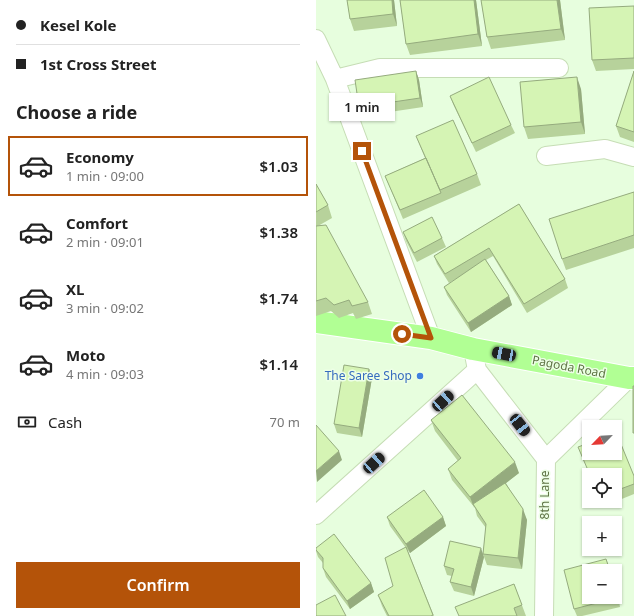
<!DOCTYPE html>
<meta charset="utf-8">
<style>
:root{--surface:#fff;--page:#f6f6f6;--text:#222;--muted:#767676;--line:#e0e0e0;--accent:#b45309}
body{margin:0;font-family:"Noto Sans",sans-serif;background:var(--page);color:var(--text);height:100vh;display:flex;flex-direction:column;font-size:15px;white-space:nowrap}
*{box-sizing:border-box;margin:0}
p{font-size:13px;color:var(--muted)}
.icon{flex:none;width:22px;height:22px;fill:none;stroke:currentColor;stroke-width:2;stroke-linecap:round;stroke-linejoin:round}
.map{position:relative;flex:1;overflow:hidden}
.side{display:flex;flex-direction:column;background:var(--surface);width:316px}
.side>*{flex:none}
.banner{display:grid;align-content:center;height:88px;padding:0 16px;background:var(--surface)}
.needle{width:26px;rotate:245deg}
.tools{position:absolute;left:266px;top:420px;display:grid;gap:8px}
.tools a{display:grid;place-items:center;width:40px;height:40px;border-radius:0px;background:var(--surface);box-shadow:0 1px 3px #0004;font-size:20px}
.end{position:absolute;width:18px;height:18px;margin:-9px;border:5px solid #b45309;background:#fff;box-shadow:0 0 0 2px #fff}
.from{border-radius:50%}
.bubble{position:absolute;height:28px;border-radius:0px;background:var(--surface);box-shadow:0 1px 3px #0004;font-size:13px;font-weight:600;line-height:28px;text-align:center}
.car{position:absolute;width:12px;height:24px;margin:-12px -6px;border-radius:5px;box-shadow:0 0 3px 1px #0007;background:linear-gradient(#222 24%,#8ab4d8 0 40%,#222 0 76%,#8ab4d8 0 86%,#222 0)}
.banner b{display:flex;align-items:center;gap:14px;height:38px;font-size:15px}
.banner b+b{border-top:1px solid var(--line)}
.banner i{width:10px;height:10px;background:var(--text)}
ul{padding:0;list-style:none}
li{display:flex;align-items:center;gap:12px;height:60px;margin:0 8px 6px;padding:0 8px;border:2px solid transparent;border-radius:0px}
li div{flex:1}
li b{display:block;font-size:15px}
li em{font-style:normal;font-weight:600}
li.on{border-color:var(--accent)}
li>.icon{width:36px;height:36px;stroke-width:1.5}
h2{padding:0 16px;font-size:18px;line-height:48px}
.pay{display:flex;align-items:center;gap:10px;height:44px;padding:0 16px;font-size:15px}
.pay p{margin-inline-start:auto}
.primary-button{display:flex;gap:8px;margin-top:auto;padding:8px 16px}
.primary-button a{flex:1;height:46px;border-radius:0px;background:var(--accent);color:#fff;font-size:16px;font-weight:600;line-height:46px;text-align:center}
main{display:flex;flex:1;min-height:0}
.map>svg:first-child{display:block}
</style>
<main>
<section class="side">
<div class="banner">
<b><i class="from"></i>Kesel Kole</b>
<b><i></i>1st Cross Street</b>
</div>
<h2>Choose a ride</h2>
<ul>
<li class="on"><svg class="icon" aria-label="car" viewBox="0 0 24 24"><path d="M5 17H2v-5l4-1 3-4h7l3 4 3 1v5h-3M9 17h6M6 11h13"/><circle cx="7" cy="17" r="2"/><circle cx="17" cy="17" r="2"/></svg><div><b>Economy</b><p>1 min · 09:00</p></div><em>$1.03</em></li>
<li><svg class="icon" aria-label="car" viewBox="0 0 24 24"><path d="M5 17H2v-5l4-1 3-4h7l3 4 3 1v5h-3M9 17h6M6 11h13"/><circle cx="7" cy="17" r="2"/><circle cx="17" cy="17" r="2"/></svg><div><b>Comfort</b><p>2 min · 09:01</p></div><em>$1.38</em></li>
<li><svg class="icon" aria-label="car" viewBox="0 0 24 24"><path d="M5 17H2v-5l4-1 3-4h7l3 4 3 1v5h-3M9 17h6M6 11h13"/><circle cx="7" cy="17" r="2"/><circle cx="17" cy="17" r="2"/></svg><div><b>XL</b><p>3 min · 09:02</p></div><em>$1.74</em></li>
<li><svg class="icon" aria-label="car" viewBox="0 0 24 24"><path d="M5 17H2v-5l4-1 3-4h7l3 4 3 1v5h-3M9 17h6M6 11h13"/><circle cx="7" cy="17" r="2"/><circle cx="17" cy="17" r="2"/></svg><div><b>Moto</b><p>4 min · 09:03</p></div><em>$1.14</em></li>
</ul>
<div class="pay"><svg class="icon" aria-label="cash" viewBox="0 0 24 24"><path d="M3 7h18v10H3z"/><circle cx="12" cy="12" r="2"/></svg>Cash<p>70 m</p></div>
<div class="primary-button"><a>Confirm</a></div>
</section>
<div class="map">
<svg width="318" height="616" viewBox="0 0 318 616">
<rect width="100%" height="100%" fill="#e7fede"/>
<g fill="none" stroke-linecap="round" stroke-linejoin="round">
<defs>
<path id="street" d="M0 39 19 79 115 338
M19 79 64 68H243
M230 156 289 149 318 157
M157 349 161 370 230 459 228 616
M230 459 313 378
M0 515 161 370"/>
<path id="primary" d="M0 322 115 338 157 349 313 378H318"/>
</defs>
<use href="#street" stroke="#c6ddb5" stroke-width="20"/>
<use href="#primary" stroke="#fff" stroke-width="24"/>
<use href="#street" stroke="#fff" stroke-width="18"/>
<use href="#primary" stroke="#b1ff94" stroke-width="22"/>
</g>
<path fill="#b7d29b" d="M31 0H78L81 26 38 31 34 19Z
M84 0H160L166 46 94 55 90 44Z
M165 0H244L249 40 175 49 171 37Z
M318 6V69L280 71 276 60Z
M100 71 103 80 107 107 47 116 43 107Z
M318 71V142L304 137 300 126Z
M265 89 269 134 212 139 208 127Z
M134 96 195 125 199 133 160 152 137 104Z
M100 136 161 174 165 185 87 219 69 176 109 158Z
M0 184 12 205 16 218 2 226 52 302 56 314 40 319 37 313 23 318 15 311 0 316Z
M318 192V248L250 270 246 259Z
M203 204 249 279 252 288 211 313 177 256 170 260 193 296 196 305 155 332 131 295 128 287 143 277 133 283 121 264 118 256Z
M87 232 126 238 130 247 101 262 90 241Z
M53 369 56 378 46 437 21 433 18 424Z
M115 420 203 473 190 483 211 520 206 569 171 565 167 554 170 528 161 516 159 508 136 480 132 469 142 461 119 431Z
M299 475 318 476V494L286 507 284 501H299Z
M71 517H127L130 526 94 553 91 549 118 616H71L66 606 62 595 77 586 90 548 74 526Z
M0 548 55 583 58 592 34 609 10 577 7 568V563L2 557 0 551Z
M168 557 158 596 138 591 134 582 136 576 131 575 128 566Z
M290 559 294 568 304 607 266 616H261L258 609Z
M198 584 210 616H143Z"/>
<path fill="#95ab7e" d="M76 0H78L81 26 77 14Z
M158 0H160L166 46 162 34Z
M241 0H244L249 40 245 29Z
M100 71 103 80 107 107 104 98Z
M261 77 265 89 269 134 265 122Z
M193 296 196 305 155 332 152 323Z
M53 369 56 378 46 437 43 428Z
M23 451 26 460 1 482 0 471Z
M199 462 203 473 159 507 157 504 158 508 154 497Z
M207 509 211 520 206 569 202 558Z
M127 517 130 526 94 553 90 544Z
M165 548 168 557 158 596 155 587Z
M55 583 58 592 34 609 31 601Z
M299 589 304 607 299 592Z"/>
<path fill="#d5f4b4" stroke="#95ab7e" d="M31 0H76L77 14 34 19Z
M84 0H158L162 34 90 44Z
M165 0H241L245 29 171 37Z
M318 6V58L276 60 273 8Z
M100 71 104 98 43 107 39 80Z
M318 71V132L300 126Z
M173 77 195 125 156 143 134 96Z
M261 77 265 122 208 127 204 82Z
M137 120 161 174 124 190 100 136Z
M110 158 125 193 84 210 69 176Z
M0 184 12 205 0 212Z
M318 192V235L246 259 233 219Z
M203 204 249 279 208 304 173 248 129 274 118 256Z
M116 217 126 238 98 253 87 232Z
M10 225 52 302 36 306 33 300 18 305 10 298 0 301V226Z
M169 259 193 296 152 323 128 287Z
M28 365 53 369 43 428 18 424Z
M317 386H318V433H317Z
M146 395 199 462 154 497 132 469 145 458 115 420Z
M0 425 23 451 0 471Z
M299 432H300L318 476V484L299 491V475H274L262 447 273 443V453H299Z
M189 483 207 509 202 558 167 554 170 524 157 504Z
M108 490 127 517 90 544 71 517Z
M18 534 55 583 31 601 7 568V558L0 550V548Z
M134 541 165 548 155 587 134 582 138 569 128 566Z
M90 547 117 615 115 616H73L62 595 77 586 69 558Z
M290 559 294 571H273V597H299V592L300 598 258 609 248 570Z
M198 584 206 605 198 608 201 616H143L139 607Z
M19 595 30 616H0V605Z"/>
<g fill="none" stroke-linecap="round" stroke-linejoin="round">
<path stroke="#b45309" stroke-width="5" d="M46 151 115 338 86 334"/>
</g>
<circle fill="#3f7fe0" stroke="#edffe6" stroke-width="1.5" cx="104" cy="376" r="4"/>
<g text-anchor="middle" stroke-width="3" stroke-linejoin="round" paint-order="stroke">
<g font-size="12" fill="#5f7545" stroke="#edffe6">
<text transform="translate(253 367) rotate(11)" y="4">Pagoda Road</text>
<text transform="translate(229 495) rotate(-90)" y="4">8th Lane</text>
</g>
<g font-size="12" fill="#366cbe" stroke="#edffe6" text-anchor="end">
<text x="96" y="380">The Saree Shop</text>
</g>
</g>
</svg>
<div class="tools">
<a><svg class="needle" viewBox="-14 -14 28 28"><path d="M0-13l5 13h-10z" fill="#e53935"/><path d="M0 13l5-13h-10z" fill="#767676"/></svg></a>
<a><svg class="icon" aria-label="locate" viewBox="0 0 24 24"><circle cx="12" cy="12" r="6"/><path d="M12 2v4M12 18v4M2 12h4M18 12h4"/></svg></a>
<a>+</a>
<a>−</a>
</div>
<i class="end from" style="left:86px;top:334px"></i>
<i class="end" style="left:46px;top:151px"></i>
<div class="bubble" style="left:13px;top:93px;width:66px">1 min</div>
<i class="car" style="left:188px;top:354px;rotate:281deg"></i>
<i class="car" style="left:127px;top:401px;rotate:48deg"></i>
<i class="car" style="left:204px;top:425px;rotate:142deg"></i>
<i class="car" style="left:58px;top:463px;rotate:48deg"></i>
</div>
</main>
